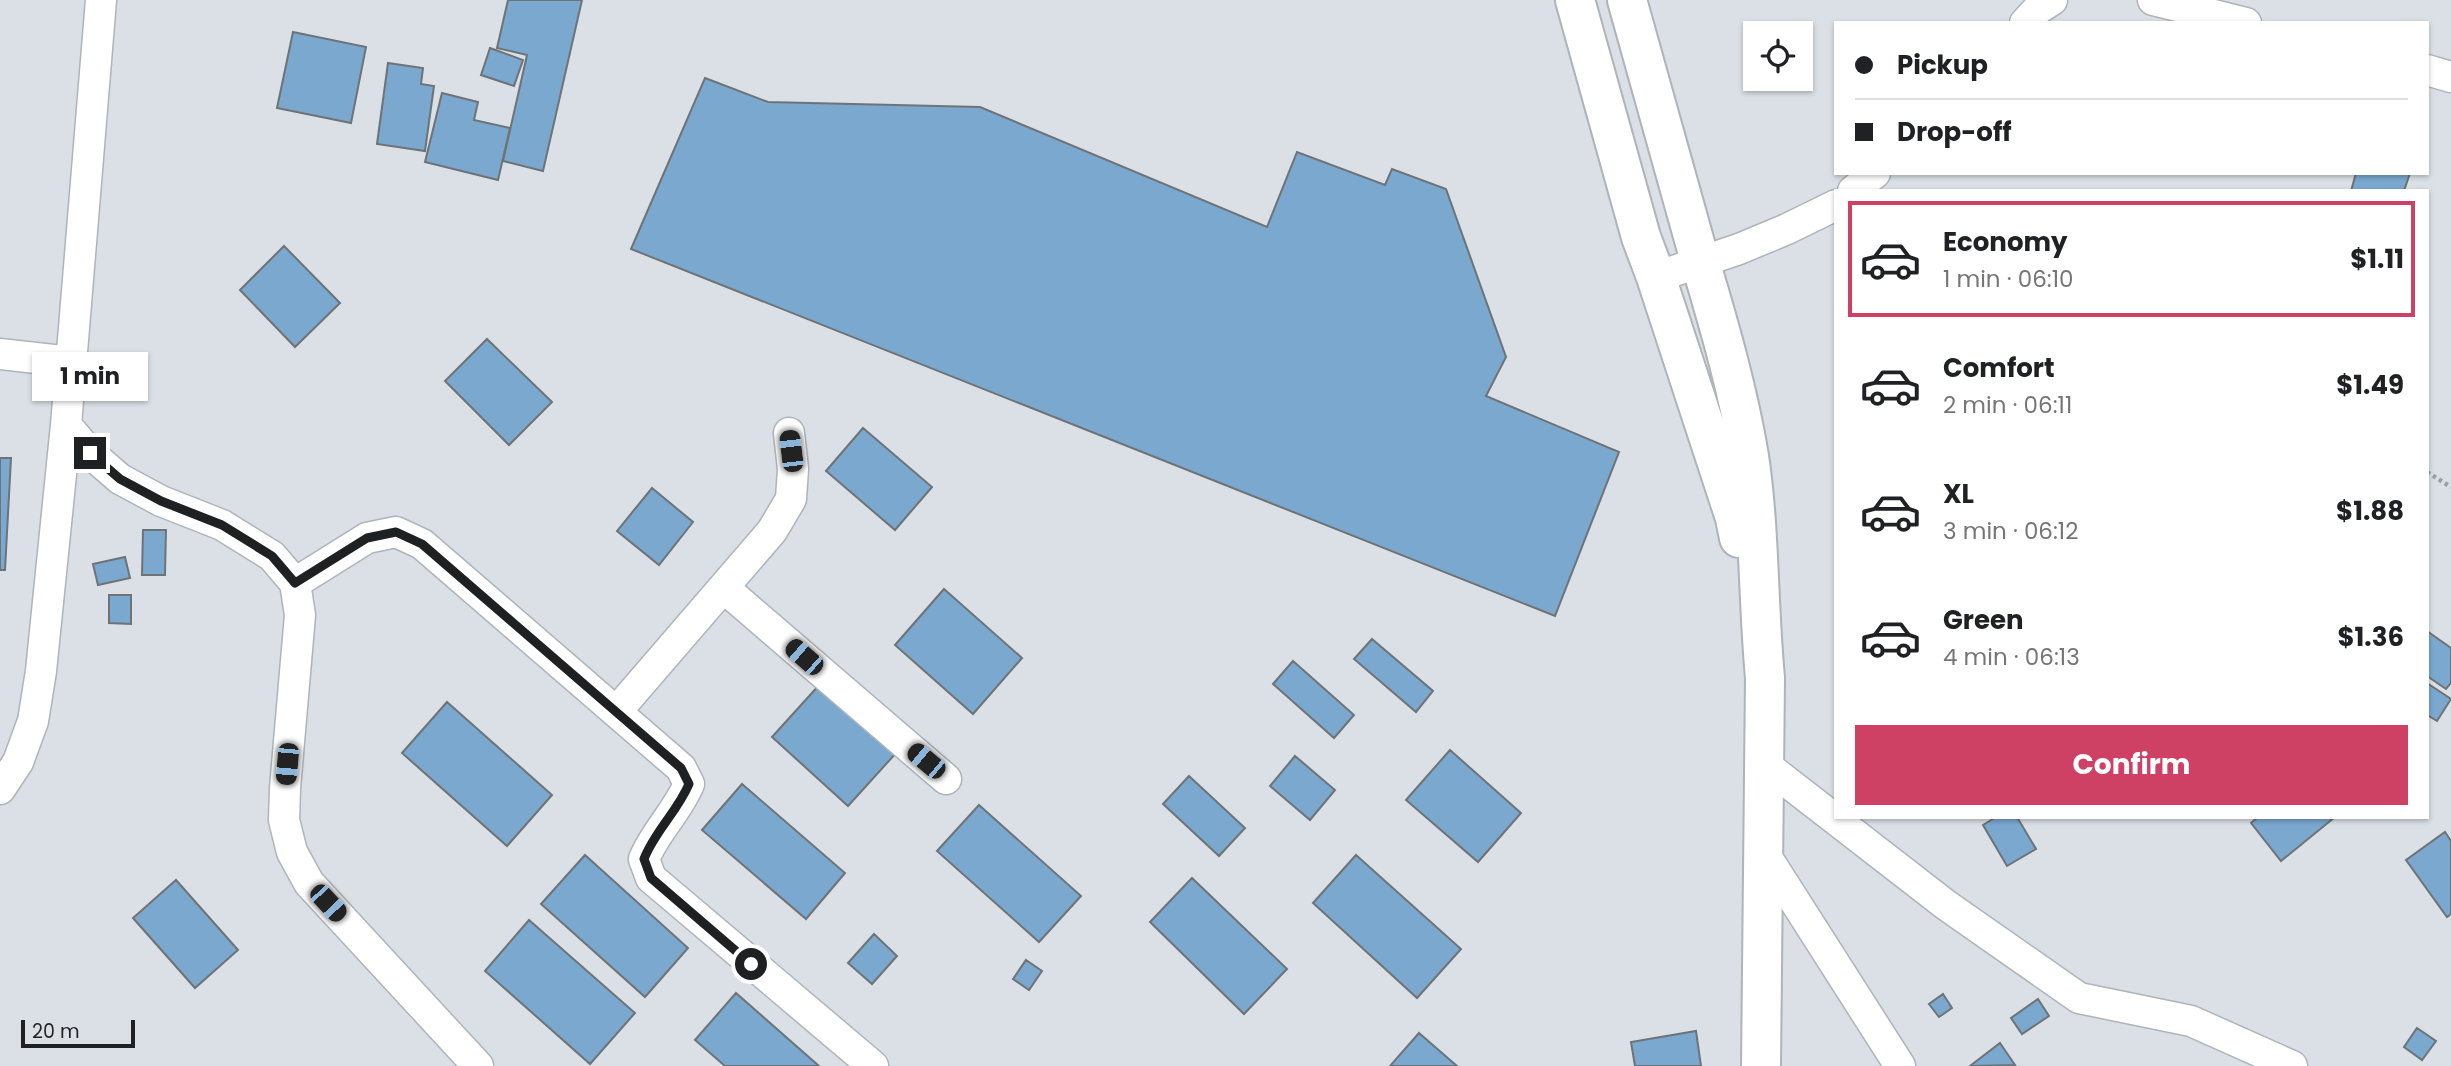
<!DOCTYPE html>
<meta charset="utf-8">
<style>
:root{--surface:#fff;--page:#f2f2f2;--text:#202124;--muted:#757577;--line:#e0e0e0;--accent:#cf4065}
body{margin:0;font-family:Poppins,sans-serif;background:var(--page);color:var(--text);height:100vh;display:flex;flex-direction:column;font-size:26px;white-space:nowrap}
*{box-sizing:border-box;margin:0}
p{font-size:23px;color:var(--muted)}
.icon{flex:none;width:38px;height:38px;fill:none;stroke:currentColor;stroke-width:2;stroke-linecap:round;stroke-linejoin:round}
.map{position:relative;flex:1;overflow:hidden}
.sheet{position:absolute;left:1834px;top:189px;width:595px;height:630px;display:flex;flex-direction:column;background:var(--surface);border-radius:0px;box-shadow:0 2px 5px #0004}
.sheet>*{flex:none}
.top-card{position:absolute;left:1834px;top:21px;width:595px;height:154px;border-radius:0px;box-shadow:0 2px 5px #0004;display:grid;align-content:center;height:154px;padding:0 21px;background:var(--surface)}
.controls{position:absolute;left:1743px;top:21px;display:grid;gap:14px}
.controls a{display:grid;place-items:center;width:70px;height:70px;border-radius:0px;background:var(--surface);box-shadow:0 2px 5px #0004;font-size:35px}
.scale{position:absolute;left:21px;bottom:18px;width:114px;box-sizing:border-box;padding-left:7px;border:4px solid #1e2022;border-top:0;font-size:19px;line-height:24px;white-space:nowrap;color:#1e2022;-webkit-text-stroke:5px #dae0e5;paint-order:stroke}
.end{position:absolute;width:32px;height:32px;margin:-16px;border:9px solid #1e2022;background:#fff;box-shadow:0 0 0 4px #fff}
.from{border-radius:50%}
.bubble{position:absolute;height:49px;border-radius:0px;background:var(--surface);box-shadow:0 2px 5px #0004;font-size:23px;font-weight:700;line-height:49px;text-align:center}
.car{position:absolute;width:21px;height:42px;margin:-21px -10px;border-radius:9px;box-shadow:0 0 5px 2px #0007;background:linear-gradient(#222 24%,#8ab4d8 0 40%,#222 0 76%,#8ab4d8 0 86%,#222 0)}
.top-card b{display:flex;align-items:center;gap:24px;height:66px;font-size:26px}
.top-card b+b{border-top:2px solid var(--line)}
.top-card i{width:18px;height:18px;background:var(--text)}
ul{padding:12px 0 0;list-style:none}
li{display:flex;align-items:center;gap:21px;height:116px;margin:0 14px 10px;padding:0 7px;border:4px solid transparent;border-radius:0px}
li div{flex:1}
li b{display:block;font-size:26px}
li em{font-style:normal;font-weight:700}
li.selected{border-color:var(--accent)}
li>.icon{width:63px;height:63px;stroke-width:1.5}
.primary-button{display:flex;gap:14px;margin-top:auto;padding:14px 21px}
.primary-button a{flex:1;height:80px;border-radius:0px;background:var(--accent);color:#fff;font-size:28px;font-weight:700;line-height:80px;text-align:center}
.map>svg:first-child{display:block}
</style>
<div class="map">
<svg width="2451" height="1066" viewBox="0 0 2451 1066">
<rect width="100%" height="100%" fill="#dae0e5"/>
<path fill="#7aa8ce" stroke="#6e7377" stroke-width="2" d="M508 0H582L543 171 503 161 527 55 497 48Z
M293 32 366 47 351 123 277 108Z
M490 48 523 60 514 86 481 75Z
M388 63 423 68 421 84 434 86 425 151 377 144Z
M705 78 768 102 980 107 1267 227 1297 152 1385 185 1392 169 1446 189 1506 357 1486 396 1619 452 1555 616 631 249Z
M442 93 478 102 474 120 510 128 498 180 425 162Z
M2356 173H2410L2404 191H2351Z
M284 246 340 303 295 347 240 290Z
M487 339 552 402 509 445 445 381Z
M863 428 932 487 895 530 826 471Z
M0 458H11L5 570H0Z
M652 488 693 522 659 565 617 531Z
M143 530H166L165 575H142Z
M125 557 130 578 98 585 93 564Z
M944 589 1022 658 973 714 895 645Z
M109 595H131V624L109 623Z
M2427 631 2451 648V683L2446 689 2427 676Z
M1372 639 1433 691 1416 712 1354 659Z
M1293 661 1354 715 1334 738 1273 684Z
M821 683 897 752 848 806 772 737Z
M2427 683 2451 699 2437 721 2427 715Z
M447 702 552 795 507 846 402 753Z
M1450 750 1521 813 1478 862 1406 800Z
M1295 756 1335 790 1310 820 1270 786Z
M1189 776 1245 828 1219 856 1163 804Z
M742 784 845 873 806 919 702 830Z
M979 805 1081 896 1039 942 937 851Z
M1996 817H2017L2036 849 2007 866 1983 825Z
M2258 817H2335L2281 861 2251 823Z
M2445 832 2451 841V914L2447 917 2406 860Z
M585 855 688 948 645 997 541 904Z
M1356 855 1461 949 1417 998 1313 903Z
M1192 878 1287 969 1244 1014 1150 922Z
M176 880 238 950 195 988 133 918Z
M529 920 635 1013 590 1064 485 971Z
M874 934 897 956 872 984 848 963Z
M1026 960 1042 971 1029 990 1013 979Z
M736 993 819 1066H725L695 1040Z
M1943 994 1952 1008 1939 1017 1929 1004Z
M2038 999 2049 1016 2022 1034 2011 1018Z
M2417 1028 2436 1041 2422 1060 2404 1047Z
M1696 1031 1701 1066H1635L1631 1042Z
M1419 1033 1457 1066H1390Z
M2000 1043 2015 1065 1970 1066Z"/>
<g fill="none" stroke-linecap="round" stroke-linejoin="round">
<defs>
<path id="street" d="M2153 0 2246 23
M2025 23 2038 9 2052 0
M2427 70 2451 77
M1853 191 1875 173
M1656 277 1739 249 1787 229 1836 205
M0 354 71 362
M66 425 90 453 120 479 161 501 222 525 272 556 295 583 300 615 285 788 284 820 292 852 309 883 478 1066
M295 583 367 538 396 532 422 544 681 768 689 784C677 812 655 832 644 859L651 878 873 1066
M724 588 946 779
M616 712 772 531 791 499 793 469 789 433
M1764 764 1946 905 2079 998 2191 1021 2292 1066
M0 789 18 762 33 721 41 671 66 425 101 0
M1764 853 1900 1066"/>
<path id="secondary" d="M1575 0 1641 237 1656 277 1735 518 1739 538
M1627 0C1651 87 1676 174 1700 261 1719 325 1738 390 1749 456 1760 530 1758 604 1765 678L1761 1066"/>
</defs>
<use href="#street" stroke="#aeb4b9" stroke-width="33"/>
<use href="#secondary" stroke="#aeb4b9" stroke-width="42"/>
<path stroke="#9ca1a5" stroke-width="4.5" stroke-dasharray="3.5 3.5" stroke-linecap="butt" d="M2427 472 2451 487"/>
<use href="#street" stroke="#fff" stroke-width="30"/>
<use href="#secondary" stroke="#fff" stroke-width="38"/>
</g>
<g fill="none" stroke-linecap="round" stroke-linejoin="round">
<path stroke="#1e2022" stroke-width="9" d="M90 453 120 479 161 501 222 525 272 556 295 583 367 538 396 532 422 544 681 768 689 784C677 812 655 831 644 859L651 878 751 964"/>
</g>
</svg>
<div class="controls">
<a><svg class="icon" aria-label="locate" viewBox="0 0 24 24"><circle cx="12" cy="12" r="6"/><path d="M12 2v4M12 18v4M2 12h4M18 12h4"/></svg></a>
</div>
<div class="scale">20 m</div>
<i class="end from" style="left:751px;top:964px"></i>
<i class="end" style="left:90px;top:453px"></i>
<div class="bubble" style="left:32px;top:352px;width:116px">1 min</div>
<i class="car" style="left:791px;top:451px;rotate:353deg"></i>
<i class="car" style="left:804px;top:657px;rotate:311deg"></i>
<i class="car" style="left:926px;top:761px;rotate:310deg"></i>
<i class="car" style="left:287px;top:764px;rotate:185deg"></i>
<i class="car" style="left:328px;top:903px;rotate:137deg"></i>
<div class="top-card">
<b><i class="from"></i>Pickup</b>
<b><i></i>Drop-off</b>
</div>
<section class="sheet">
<ul>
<li class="selected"><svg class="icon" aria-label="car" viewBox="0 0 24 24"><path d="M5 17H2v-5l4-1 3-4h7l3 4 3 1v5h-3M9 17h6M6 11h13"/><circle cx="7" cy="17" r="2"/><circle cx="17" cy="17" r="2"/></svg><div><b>Economy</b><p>1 min · 06:10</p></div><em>$1.11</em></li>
<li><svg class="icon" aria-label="car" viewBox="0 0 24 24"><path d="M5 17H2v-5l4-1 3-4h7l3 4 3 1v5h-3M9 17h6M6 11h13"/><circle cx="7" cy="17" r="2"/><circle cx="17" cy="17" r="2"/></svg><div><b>Comfort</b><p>2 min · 06:11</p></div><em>$1.49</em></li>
<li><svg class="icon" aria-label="car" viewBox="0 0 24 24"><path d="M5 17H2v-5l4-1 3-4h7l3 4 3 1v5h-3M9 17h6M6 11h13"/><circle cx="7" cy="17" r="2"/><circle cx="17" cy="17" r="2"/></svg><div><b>XL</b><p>3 min · 06:12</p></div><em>$1.88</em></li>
<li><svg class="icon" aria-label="car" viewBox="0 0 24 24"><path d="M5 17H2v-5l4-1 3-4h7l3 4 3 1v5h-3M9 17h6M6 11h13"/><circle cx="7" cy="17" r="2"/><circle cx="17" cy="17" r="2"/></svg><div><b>Green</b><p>4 min · 06:13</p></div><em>$1.36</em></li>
</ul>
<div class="primary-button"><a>Confirm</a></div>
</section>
</div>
